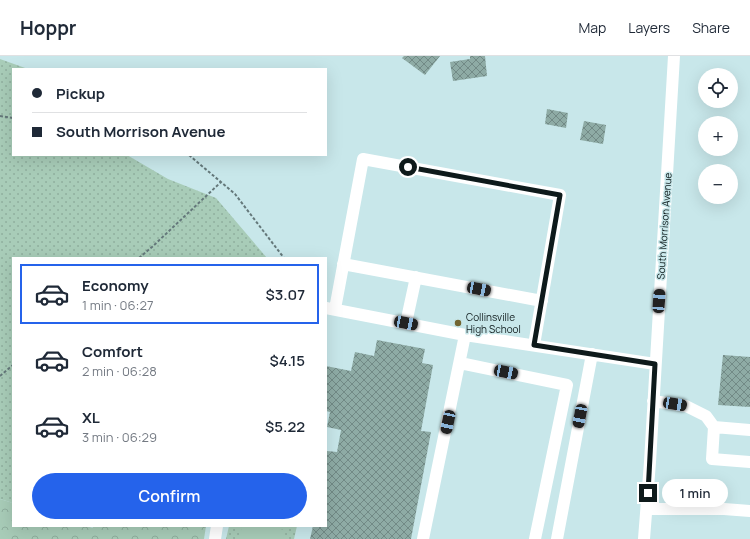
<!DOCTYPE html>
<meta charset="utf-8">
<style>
:root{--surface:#fff;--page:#f6f6f7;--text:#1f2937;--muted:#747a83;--line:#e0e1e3;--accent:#2563eb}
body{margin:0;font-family:Manrope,sans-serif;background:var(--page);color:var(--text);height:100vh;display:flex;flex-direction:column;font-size:15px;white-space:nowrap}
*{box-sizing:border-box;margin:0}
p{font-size:13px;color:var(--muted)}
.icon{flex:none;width:22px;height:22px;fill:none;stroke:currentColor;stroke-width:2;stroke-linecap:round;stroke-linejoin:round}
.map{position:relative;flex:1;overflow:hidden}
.drawer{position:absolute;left:12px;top:201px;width:315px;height:270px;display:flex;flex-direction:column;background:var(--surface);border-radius:0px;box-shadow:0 4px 16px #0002}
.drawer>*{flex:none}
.hud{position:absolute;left:12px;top:12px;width:315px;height:88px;border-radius:0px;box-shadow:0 4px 16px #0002;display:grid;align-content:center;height:88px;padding:0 20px;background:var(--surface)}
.tools{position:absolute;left:698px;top:12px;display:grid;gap:8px}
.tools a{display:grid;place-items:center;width:40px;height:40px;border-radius:50%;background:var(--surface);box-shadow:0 4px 16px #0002;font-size:20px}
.end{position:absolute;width:18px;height:18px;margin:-9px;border:5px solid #0e1a1b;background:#fff;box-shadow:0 0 0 2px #fff}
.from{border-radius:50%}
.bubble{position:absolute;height:28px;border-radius:14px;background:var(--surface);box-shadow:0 4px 16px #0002;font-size:13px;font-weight:600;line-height:28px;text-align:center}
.car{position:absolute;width:12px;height:24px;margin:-12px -6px;border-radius:5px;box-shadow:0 0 3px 1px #0007;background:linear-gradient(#222 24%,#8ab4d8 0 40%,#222 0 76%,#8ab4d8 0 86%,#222 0)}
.hud b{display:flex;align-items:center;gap:14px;height:38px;font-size:15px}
.hud b+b{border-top:1px solid var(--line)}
.hud i{width:10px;height:10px;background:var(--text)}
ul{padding:7px 0 0;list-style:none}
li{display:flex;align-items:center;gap:12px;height:60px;margin:0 8px 6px;padding:0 12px;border:2px solid transparent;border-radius:0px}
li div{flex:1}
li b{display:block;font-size:15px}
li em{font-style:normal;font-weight:600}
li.selected{border-color:var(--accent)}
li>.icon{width:36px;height:36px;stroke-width:1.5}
.action{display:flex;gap:8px;margin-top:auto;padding:8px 20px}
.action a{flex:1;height:46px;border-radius:24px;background:var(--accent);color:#fff;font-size:16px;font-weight:600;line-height:46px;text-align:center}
header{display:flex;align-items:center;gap:24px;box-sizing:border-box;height:56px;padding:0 20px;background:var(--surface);border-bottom:1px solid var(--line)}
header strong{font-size:19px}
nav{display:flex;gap:22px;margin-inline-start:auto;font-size:14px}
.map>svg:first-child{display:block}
</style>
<header>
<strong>Hoppr</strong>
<nav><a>Map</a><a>Layers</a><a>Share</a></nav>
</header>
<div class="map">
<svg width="750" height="483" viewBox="0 0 750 483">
<defs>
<pattern id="green-dots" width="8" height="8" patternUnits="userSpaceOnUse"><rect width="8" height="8" fill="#a8ccb8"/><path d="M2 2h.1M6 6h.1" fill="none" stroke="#8faf9e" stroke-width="1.8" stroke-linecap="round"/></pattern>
<pattern id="forest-crowns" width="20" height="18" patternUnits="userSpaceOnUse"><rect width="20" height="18" fill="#a8ccb8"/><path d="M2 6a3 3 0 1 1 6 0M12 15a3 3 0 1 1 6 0" fill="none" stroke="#8faf9e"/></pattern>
<pattern id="building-cross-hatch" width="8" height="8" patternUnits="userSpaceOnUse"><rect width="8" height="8" fill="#8eaba5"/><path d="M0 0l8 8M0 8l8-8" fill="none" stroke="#728a86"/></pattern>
</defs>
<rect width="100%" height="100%" fill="#c8e7ea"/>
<path fill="url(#green-dots)" d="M0 3 28 13H13V99H127L168 123 216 142 267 202H13V447L0 443Z
M229 470H297L294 483H226Z"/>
<path fill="url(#forest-crowns)" d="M0 443 13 447V470H86L93 472 92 470H206L204 483H0Z"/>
<path fill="#a8ccb8" d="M242 470H262L285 474 283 483H239Z"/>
<path fill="url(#building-cross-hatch)" d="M404 0H440L425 19 402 2Z
M470 0H485L487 20 453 25 450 6 470 3Z
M547 53 568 57 566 72 545 68Z
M584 65 606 69 603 88 580 84Z
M377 284 425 293 422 307 433 309 421 375 431 376 411 483H310L313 470H326V401L327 395 337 396 341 374 327 371 330 356 326 355V310L351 315 355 296 374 300Z
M723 299 750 301V351L718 349Z"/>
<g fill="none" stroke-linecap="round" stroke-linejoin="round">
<path stroke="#64787a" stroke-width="2" stroke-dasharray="3 2" stroke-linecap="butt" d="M0 60 13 62
M189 99 235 138 284 202
M139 202 152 191 221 126
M0 320 13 309"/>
<path stroke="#fff" stroke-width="12" d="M343 208 542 245
M326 252 465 279 655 308
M335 253 363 103 560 139 534 289
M406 267 416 221
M460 307 567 329 535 483
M653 345 686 350 706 360 714 371 712 403 750 406
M714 371 750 374
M647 453H724L750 455
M215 483 217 470
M423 483 465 279
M557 483 592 298
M644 483 650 406 674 0"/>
</g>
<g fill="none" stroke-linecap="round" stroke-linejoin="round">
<path stroke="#0e1a1b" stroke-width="5" d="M408 111 560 139 534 289 655 308 648 437"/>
</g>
<circle fill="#726532" stroke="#c8e7ea" stroke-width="1.5" cx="458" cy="267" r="4"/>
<g text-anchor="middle" stroke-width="3" stroke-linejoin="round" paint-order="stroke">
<g font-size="10" fill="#0e1a1b" stroke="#c8e7ea">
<text transform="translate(664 170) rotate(-86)" y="4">South Morrison Avenue</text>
</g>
<g font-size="10" fill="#0e1a1b" stroke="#c8e7ea" text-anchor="start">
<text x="466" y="265">Collinsville<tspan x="466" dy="12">High School</tspan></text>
</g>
</g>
</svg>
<div class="tools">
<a><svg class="icon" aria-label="locate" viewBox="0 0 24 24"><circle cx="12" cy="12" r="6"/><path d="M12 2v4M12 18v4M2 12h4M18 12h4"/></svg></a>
<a>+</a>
<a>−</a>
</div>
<i class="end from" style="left:408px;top:111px"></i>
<i class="end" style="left:648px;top:437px"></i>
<div class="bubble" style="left:662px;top:423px;width:66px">1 min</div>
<i class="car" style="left:479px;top:233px;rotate:101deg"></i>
<i class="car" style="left:659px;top:245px;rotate:4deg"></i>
<i class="car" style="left:406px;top:267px;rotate:101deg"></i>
<i class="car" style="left:506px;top:316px;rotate:101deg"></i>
<i class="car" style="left:675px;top:348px;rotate:99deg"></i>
<i class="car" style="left:580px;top:360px;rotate:191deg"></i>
<i class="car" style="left:448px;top:366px;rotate:192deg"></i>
<div class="hud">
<b><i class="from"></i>Pickup</b>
<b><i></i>South Morrison Avenue</b>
</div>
<section class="drawer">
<ul>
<li class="selected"><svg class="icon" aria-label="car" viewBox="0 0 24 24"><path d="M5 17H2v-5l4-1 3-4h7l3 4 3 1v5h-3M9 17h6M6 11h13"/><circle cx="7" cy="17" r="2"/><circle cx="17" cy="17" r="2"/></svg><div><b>Economy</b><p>1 min · 06:27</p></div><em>$3.07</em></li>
<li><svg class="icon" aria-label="car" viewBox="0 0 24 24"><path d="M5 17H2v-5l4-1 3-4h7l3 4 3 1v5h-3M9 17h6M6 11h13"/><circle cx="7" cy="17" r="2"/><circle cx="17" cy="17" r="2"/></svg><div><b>Comfort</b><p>2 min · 06:28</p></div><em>$4.15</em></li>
<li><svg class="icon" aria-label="car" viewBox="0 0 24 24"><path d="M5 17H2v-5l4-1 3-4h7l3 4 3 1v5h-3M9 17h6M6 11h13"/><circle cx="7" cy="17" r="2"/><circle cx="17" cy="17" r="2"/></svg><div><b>XL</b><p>3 min · 06:29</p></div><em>$5.22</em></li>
</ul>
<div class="action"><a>Confirm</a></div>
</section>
</div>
